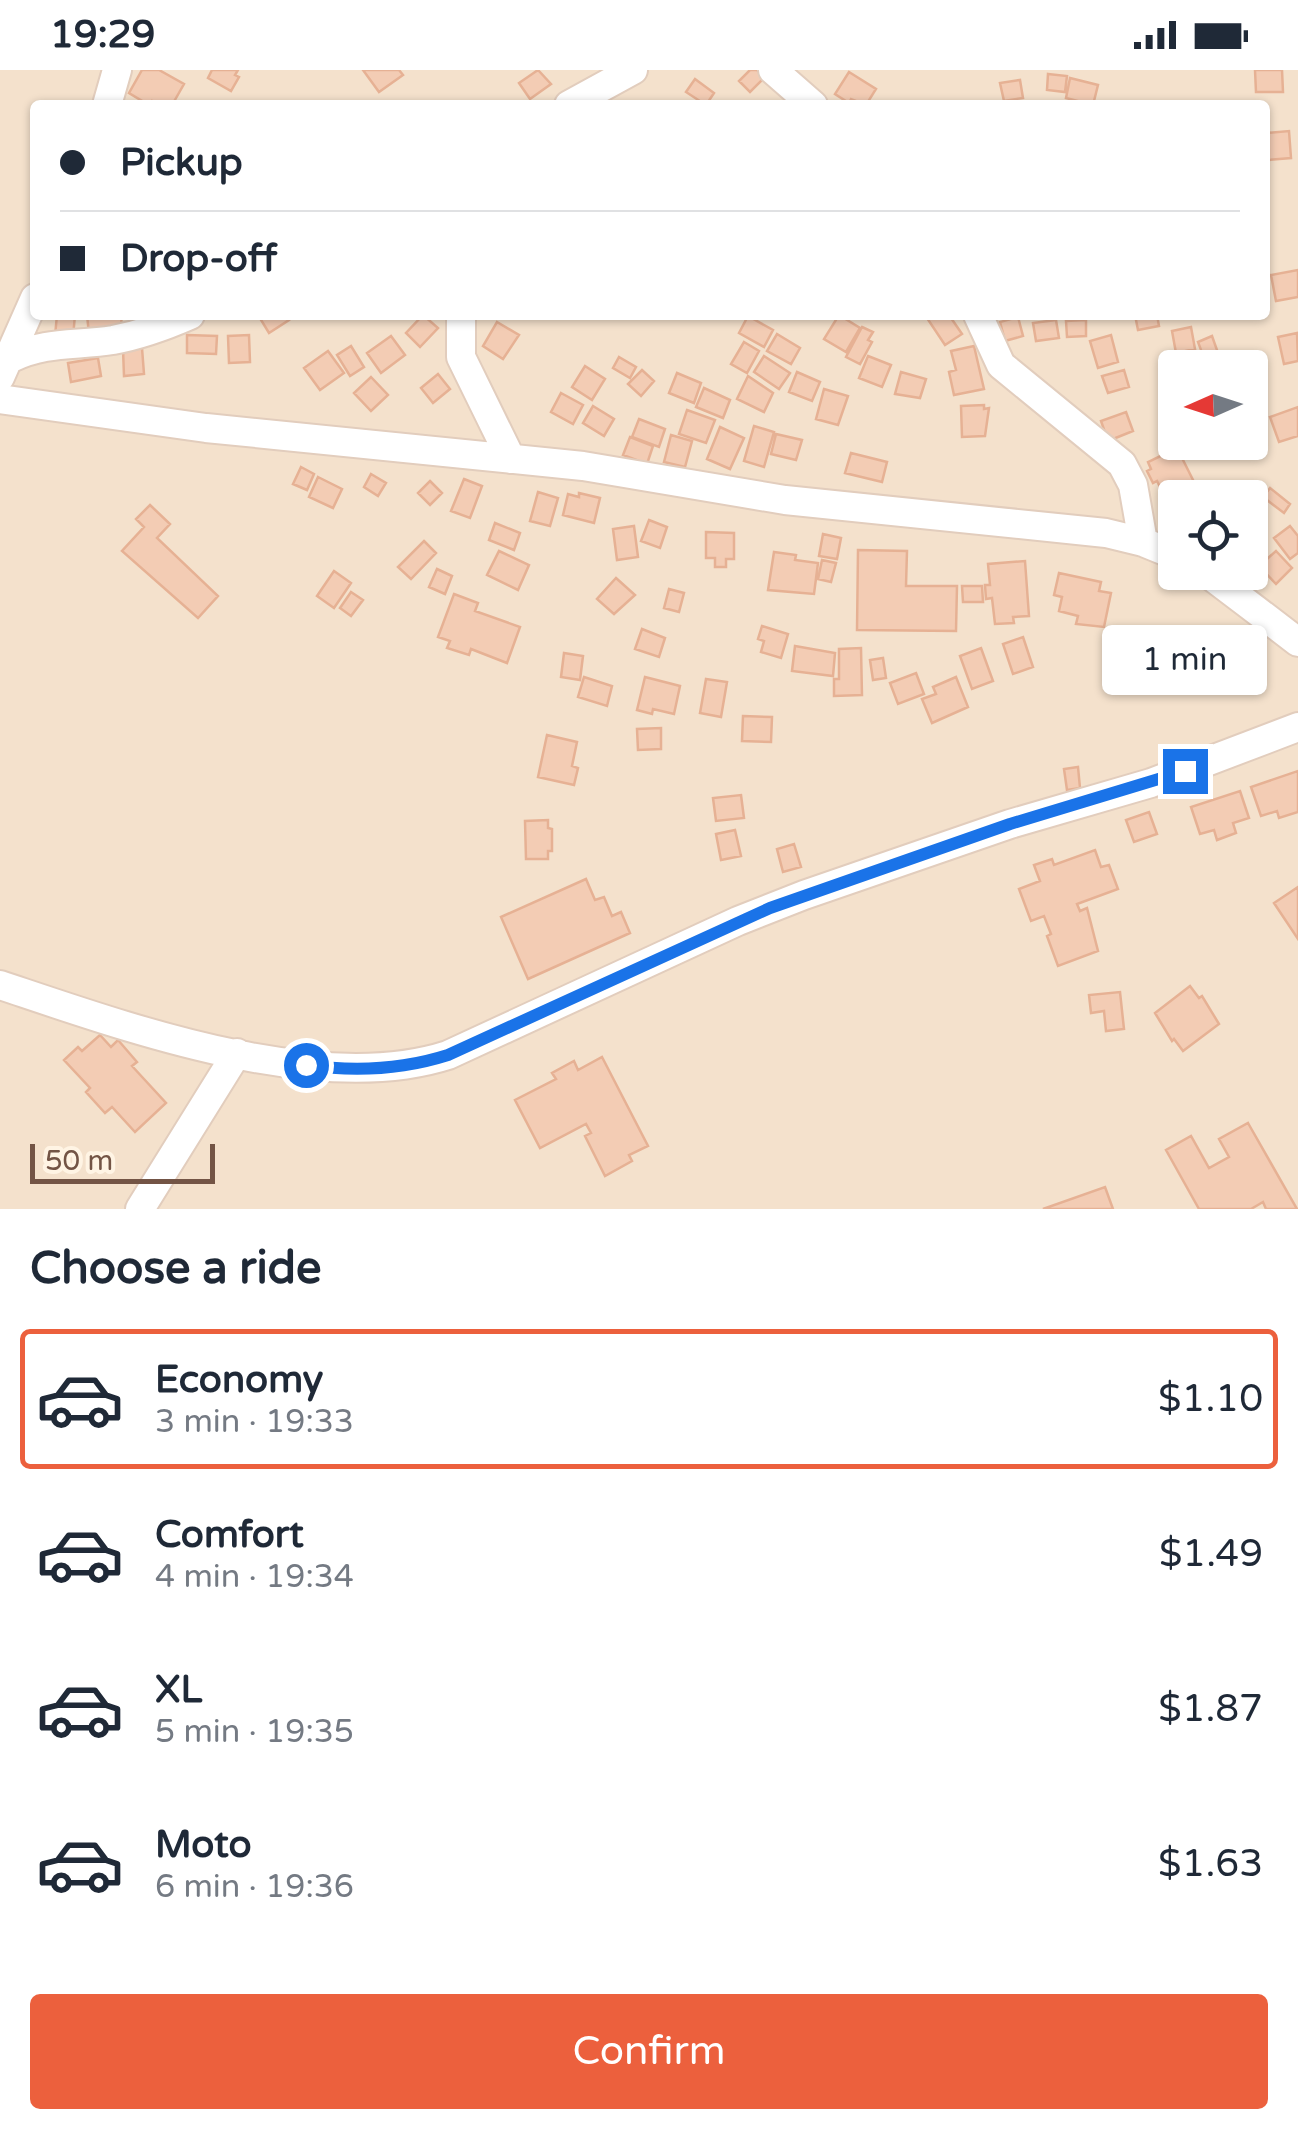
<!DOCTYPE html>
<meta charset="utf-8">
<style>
:root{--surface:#fff;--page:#f2f2f3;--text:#1f2937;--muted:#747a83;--line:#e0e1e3;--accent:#ec603d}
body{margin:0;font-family:"Varela Round",sans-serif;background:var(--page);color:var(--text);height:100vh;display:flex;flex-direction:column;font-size:38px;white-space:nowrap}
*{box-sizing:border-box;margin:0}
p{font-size:32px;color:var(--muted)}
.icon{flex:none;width:55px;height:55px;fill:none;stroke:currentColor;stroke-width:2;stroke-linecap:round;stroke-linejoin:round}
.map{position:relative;height:1139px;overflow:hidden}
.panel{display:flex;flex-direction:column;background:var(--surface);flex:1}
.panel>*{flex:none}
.guide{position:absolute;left:30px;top:30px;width:1240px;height:220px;border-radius:10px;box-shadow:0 2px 8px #0004;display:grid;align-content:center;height:220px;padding:0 30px;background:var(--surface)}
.needle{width:65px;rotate:267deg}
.fabs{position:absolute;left:1158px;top:280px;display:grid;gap:20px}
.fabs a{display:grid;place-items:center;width:110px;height:110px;border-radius:10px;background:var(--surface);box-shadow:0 2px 8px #0004;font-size:50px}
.scale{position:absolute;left:30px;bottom:25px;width:185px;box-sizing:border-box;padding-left:10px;border:5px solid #735445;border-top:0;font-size:28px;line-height:35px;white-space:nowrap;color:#735445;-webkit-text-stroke:8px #fff4e4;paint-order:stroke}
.end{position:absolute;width:45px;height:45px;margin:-22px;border:12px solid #1a73e8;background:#fff;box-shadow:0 0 0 5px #fff}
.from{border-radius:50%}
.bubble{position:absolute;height:70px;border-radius:10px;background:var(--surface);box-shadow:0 2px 8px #0004;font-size:32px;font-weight:600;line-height:70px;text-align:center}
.guide b{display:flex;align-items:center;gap:35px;height:95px;font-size:38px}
.guide b+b{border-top:2px solid var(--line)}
.guide i{width:25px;height:25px;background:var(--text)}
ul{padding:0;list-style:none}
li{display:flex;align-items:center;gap:30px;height:140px;margin:0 20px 15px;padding:0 10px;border:5px solid transparent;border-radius:10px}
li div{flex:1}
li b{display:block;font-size:38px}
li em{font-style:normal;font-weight:600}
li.current{border-color:var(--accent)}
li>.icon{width:90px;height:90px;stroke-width:1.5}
h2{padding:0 30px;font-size:45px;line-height:120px}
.cta{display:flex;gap:20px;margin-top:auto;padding:20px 30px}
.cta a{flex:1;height:115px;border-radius:10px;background:var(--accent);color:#fff;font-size:40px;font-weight:600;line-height:115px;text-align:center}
.status{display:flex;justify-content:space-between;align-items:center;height:70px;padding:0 50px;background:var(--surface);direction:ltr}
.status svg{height:28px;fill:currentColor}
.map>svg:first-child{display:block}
</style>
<div class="status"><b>19:29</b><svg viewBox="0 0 49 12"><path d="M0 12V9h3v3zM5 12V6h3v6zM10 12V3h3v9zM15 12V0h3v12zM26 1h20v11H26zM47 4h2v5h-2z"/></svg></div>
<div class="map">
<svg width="1298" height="1139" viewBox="0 0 1298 1139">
<rect width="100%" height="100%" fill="#fdf0dd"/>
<path fill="#f4e1cc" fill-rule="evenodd" d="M0 0H1298V1139H0ZM35 35H1265V245H35ZM1175 298H1250V372H1175ZM1175 428H1250V502H1175Z"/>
<path fill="#f3ccb4" stroke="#e6b194" stroke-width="2.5" d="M142 0H159L184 14 172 35H159L152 31 149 35 129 23Z
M212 0H238L235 5 239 7 231 21 208 8Z
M363 0H399L403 5 379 22Z
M538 0 551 14 530 29 519 13Z
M750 0H757L765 7 750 22 739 11Z
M1255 0H1282L1283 22H1256Z
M849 2 876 19 866 35 851 29 849 33 835 24Z
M1048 4 1067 6 1065 22 1047 20Z
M1070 8 1098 15 1093 35 1066 28Z
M695 9 714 23 706 35 686 22Z
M1020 10 1023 28 1004 31 1000 13Z
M1289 61 1291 88 1268 90 1266 63Z
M1298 200V227L1276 231 1271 205Z
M57 245H75L73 267 55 266Z
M87 245H121L122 259 89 264Z
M258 245H286L289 250 269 263Z
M423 245 438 258 420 277 406 263Z
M839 245 860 258 846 282 824 269Z
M925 245H949L962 264 945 275Z
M1135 245H1157L1159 256 1138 260Z
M748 246 773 260 764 277 739 263Z
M1018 247 1023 266 1005 271 1000 252Z
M1056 250 1059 268 1036 271 1033 253Z
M1086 250V266L1067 267 1066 251Z
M497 252 519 265 503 289 483 276Z
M862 257 873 262 868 270 872 272 860 294 846 287Z
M1191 257 1195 279 1176 283 1172 261Z
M1297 263 1298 291 1284 294 1278 267Z
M777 264 800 278 791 294 767 281Z
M187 265 217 266 216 284 187 283Z
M249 265 250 292 229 293 228 266Z
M1111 265 1118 292 1098 298 1090 271Z
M391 266 405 285 381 303 367 283Z
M1212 266 1218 283 1204 288 1198 272Z
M744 272 759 281 747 303 731 294Z
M351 276 364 297 350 306 337 285Z
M974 276 984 319 954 325 949 302 956 300 951 281Z
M142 278 144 304 124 306 123 279Z
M328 281 344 303 320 320 304 298Z
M764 286 790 303 779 319 754 302Z
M868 286 891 295 882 317 859 308Z
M619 287 636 297 630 308 613 298Z
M98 288 101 306 71 312 68 293Z
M585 296 605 309 592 330 572 317Z
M642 300 654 311 641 326 628 314Z
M1124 300 1129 317 1108 323 1102 306Z
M797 302 820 312 812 331 789 322Z
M901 302 926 309 920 328 895 324Z
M677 303 701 313 694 333 669 323Z
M438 304 450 319 433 333 421 318Z
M748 306 773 323 764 342 737 329Z
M371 307 388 325 371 341 354 323Z
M704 318 730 330 723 348 696 337Z
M824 319 848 326 838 355 816 349Z
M561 323 583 335 573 354 551 342Z
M984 335V339L989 338 985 366 962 367 961 336Z
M593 336 614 349 604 366 583 353Z
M1298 337V366L1279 372 1270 347Z
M687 340 715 350 706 373 679 364Z
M1126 342 1133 361 1108 371 1101 351Z
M639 349 665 359 659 377 632 367Z
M754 356 774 362 764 397 744 391Z
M720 357 744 368 730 399 707 389Z
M776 364 802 370 796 390 771 384Z
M671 365 692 371 685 397 664 392Z
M630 367 653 376 647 394 623 385Z
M1177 378 1199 422 1191 428H1175L1172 441 1157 411 1153 413 1147 401 1151 399 1148 392Z
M851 383 887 392 882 412 845 403Z
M301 397 314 404 307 420 293 414Z
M371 404 386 413 378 426 364 417Z
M318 407 342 419 333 438 309 427Z
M464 409 482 416 470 448 451 441Z
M430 411 442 423 430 435 418 423Z
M1270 418 1290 434 1284 443 1263 427Z
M538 422 558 428 550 456 530 451Z
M579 423 600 428 594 453 563 445 568 424 579 427Z
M150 435 170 454 157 468 218 526 198 548 122 481 144 457 136 449Z
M649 450 667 457 660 478 641 471Z
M495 453 520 463 514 480 489 470Z
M634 456 638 487 617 490 613 459Z
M1290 456 1298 466V483L1290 489 1274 468Z
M706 462 734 463V489H726V497H715V488H706Z
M823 464 841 468 837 489 819 486Z
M424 471 436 483 411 509 398 497Z
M858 480 907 481 906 516H957L956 561 857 560Z
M499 481 529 495 518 520 487 505Z
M1276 481 1292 498 1276 514 1259 496Z
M774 482 796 485 795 490 818 493 814 524 768 520Z
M822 490 836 493 831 512 818 509Z
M1025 491 1029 546 1013 547 1014 553 995 554 992 528 986 529 985 515H990L988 494Z
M437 499 452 506 445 524 429 517Z
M334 501 351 513 334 538 317 526Z
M1059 503 1101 512 1099 521 1111 523 1104 557 1076 554 1078 546 1059 541 1062 527 1054 525Z
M616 508 635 525 614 544 597 529Z
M962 516H982L983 532H963Z
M669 519 684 523 679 542 664 538Z
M351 522 363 530 351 546 340 538Z
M454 524 478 533 475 541 520 557 507 593 471 579 469 585 447 578 450 571 438 567Z
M762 556 788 564 781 588 761 582 764 571 758 569Z
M642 559 665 568 659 587 635 579Z
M1023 567 1033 597 1013 604 1003 574Z
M795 576 835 583 833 606 792 601Z
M861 578 862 625 834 626V609H839V579Z
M981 578 993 611 972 619 960 586Z
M564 583 583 586 580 610 561 607Z
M883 588 886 608 873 610 870 590Z
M916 603 924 624 898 634 890 613Z
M584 607 612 616 607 636 578 627Z
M645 607 680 616 674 644 653 639 652 644 637 640Z
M956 607 968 637 932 653 922 629 936 624 933 617Z
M706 609 727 612 721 647 700 643Z
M743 646 772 647 771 672 742 671Z
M661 658V679L638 680 637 659Z
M547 665 577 672 572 696 578 698 574 715 538 707Z
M1078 697 1080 718 1067 720 1064 699Z
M1298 701V742L1279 748 1277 741 1261 746 1251 717Z
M1240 721 1249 748 1233 753 1236 763 1217 770 1214 760 1200 764 1191 737Z
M741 725 744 748 716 751 713 728Z
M1149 742 1157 764 1134 772 1126 750Z
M548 750V758L552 759V781H548V789H526L525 751Z
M735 760 741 786 721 790 716 764Z
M794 774 801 797 783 802 777 779Z
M1095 780 1101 797 1109 795 1118 819 1077 834 1080 841 1087 838 1098 881 1058 896 1047 866 1051 864 1044 846 1031 851 1019 819 1040 811 1034 795 1052 789 1054 795Z
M586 809 595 830 604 827 612 846 621 842 630 863 528 909 501 847Z
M1298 817V869L1274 833Z
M1190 916 1199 928 1202 926 1219 954 1183 981 1174 969 1172 971 1155 943Z
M1120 922 1124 959 1106 961 1104 941 1091 943 1089 925Z
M100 965 111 977 118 970 137 992 132 996 166 1033 135 1062 112 1037 105 1043 86 1022 90 1018 64 990 78 977 82 981Z
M602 987 648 1076 629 1085 632 1091 605 1106 585 1066 591 1063 586 1054 540 1078 515 1030 556 1009 552 1003 574 991 578 1000Z
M1248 1053 1297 1139H1266L1263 1132 1251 1139H1199L1166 1080 1191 1066 1209 1098 1229 1087 1219 1069Z
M1105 1117 1113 1139H1043Z"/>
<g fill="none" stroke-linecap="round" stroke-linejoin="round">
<defs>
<path id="minor" d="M773 0 813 35
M107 35 117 0
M569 35 633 0
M461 245V287L511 389
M978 245 1001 295 1122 394 1133 415 1143 472
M11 288C47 271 75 276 113 270 140 265 165 256 190 245
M0 307 35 228
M0 329 206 358 583 396 785 430 1106 463 1143 472 1175 485
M1206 502 1298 572
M0 915C126 957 318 1027 448 985L738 851 804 825 1010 754 1151 713 1298 657
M140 1139 237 983"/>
</defs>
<use href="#minor" stroke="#e2cdbd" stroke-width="32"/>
<use href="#minor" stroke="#fff" stroke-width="28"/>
</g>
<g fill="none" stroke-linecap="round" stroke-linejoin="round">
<path stroke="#1a73e8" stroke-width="12" d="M306 995C355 1002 401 1000 448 985L770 838 1010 754 1185 701"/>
</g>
</svg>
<div class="fabs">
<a><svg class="needle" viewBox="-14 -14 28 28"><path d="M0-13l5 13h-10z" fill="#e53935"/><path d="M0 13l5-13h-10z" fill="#747a83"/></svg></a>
<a><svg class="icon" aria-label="locate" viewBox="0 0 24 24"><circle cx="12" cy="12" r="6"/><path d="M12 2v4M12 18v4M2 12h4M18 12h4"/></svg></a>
</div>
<div class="scale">50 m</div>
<i class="end from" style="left:306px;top:995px"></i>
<i class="end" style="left:1185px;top:701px"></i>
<div class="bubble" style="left:1102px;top:555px;width:165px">1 min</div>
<div class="guide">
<b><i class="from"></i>Pickup</b>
<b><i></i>Drop-off</b>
</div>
</div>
<section class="panel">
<h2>Choose a ride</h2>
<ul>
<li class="current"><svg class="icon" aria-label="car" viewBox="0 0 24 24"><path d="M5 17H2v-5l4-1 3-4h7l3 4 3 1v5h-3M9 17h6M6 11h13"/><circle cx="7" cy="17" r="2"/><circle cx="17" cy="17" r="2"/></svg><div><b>Economy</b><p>3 min · 19:33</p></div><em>$1.10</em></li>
<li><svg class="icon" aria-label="car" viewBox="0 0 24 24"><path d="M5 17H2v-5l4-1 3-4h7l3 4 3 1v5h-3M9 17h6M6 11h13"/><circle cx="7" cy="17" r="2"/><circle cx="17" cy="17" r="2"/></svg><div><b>Comfort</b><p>4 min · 19:34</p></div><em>$1.49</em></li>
<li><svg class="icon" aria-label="car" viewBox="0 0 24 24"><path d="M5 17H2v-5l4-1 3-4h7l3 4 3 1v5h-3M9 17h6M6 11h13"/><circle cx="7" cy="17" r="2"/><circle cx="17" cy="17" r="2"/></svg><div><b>XL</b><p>5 min · 19:35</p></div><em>$1.87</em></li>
<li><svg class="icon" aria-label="car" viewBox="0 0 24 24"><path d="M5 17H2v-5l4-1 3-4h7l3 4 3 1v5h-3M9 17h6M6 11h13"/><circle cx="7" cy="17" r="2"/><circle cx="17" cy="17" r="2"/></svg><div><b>Moto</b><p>6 min · 19:36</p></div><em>$1.63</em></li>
</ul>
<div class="cta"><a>Confirm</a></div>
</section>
